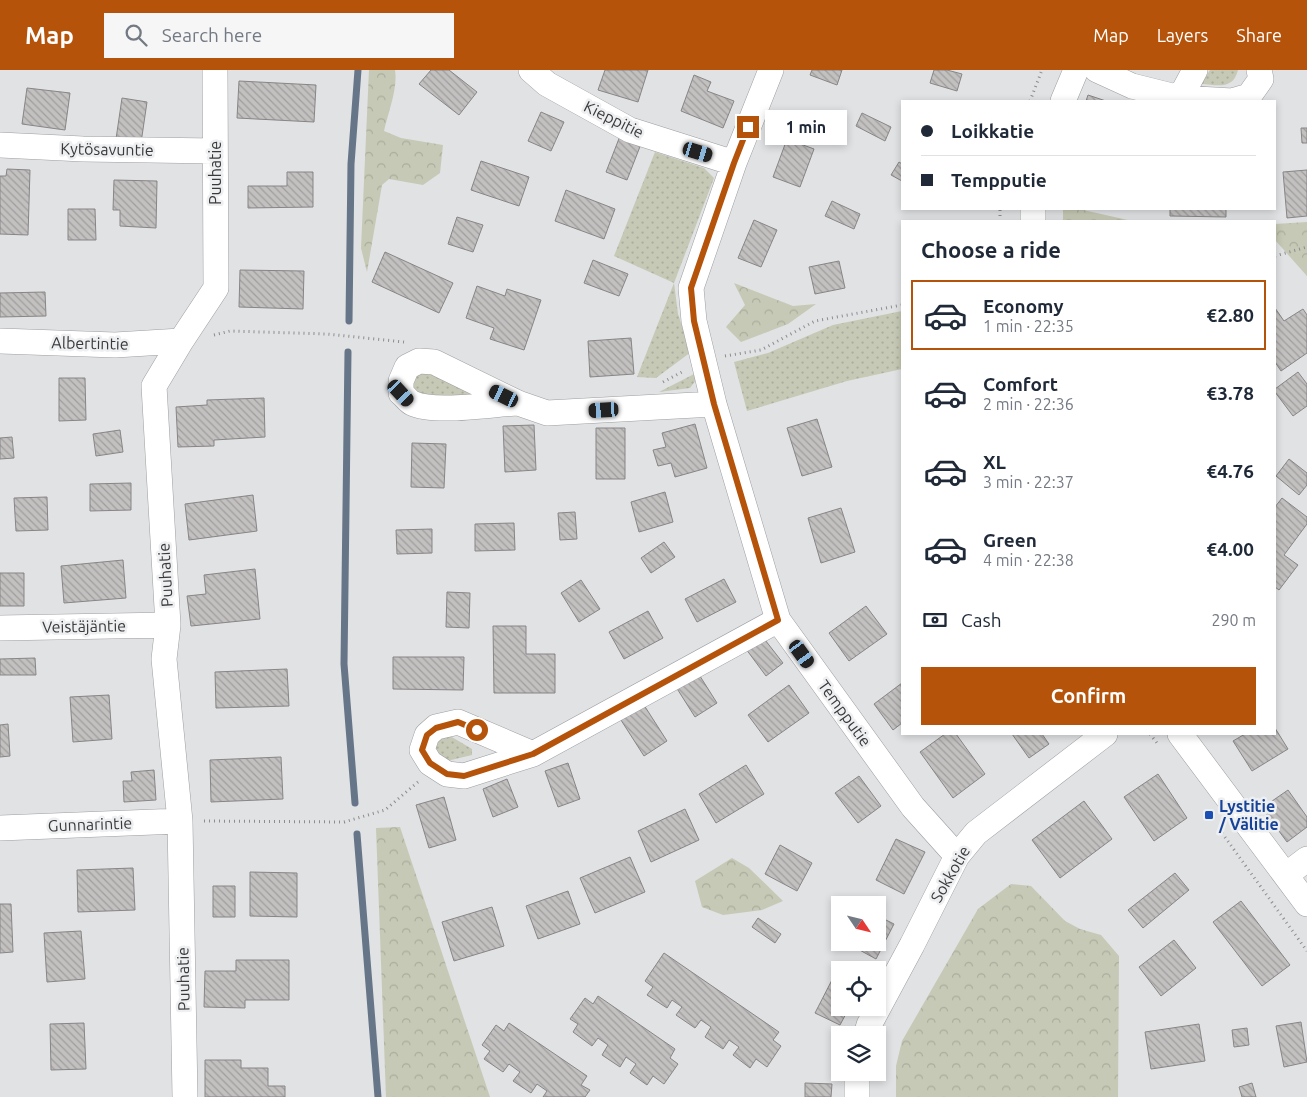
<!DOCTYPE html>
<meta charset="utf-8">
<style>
:root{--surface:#fff;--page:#f6f6f7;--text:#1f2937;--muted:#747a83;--line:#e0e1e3;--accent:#b45309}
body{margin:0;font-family:Ubuntu,sans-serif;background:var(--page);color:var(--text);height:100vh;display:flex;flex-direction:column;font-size:19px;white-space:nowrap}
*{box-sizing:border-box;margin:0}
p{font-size:16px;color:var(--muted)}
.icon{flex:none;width:28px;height:28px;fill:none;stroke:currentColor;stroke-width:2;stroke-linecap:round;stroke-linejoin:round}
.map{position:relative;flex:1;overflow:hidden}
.sheet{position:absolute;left:901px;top:150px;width:375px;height:515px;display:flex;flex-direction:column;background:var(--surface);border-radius:0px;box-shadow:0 2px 8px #0003}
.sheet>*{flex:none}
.top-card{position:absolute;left:901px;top:30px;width:375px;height:110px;border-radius:0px;box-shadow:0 2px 8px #0003;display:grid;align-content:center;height:110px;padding:0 20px;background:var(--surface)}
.needle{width:32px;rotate:125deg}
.fabs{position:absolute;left:831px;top:826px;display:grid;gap:10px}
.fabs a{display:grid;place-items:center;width:55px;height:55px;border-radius:0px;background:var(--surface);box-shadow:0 2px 8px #0003;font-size:25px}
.end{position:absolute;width:22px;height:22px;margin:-11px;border:6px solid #b45309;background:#fff;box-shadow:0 0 0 2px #fff}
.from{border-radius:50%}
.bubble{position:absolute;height:35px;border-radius:0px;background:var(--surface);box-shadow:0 2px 8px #0003;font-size:16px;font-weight:600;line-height:35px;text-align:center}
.car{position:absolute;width:15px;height:30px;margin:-15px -8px;border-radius:6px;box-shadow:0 0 4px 1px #0007;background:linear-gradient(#222 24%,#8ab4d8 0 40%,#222 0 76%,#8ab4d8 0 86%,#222 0)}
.top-card b{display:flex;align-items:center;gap:18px;height:48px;font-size:19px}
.top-card b+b{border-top:1px solid var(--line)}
.top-card i{width:12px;height:12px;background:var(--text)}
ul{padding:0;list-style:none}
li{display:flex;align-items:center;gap:15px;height:70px;margin:0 10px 8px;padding:0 10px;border:2px solid transparent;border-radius:0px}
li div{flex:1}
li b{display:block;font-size:19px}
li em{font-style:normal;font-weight:600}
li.selected{border-color:var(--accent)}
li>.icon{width:45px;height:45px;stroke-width:1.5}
h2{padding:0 20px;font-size:22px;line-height:60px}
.pay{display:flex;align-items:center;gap:12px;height:55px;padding:0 20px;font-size:19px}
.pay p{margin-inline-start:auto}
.action{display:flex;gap:10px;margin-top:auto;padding:10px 20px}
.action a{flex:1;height:58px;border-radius:0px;background:var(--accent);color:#fff;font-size:20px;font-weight:600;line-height:58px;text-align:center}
header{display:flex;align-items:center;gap:30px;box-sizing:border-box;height:70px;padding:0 25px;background:var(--accent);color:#fff}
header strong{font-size:24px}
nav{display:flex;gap:28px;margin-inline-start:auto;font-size:18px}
.search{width:350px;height:45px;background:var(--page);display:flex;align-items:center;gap:12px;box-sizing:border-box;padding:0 18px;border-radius:0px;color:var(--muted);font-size:19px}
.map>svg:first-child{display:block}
</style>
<header>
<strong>Map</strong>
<div class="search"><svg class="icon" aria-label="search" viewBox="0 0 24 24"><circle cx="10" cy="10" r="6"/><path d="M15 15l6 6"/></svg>Search here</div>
<nav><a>Map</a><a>Layers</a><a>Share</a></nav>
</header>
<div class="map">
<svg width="1307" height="1027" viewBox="0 0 1307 1027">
<defs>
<pattern id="grass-dots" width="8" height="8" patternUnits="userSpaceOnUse" patternTransform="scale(1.25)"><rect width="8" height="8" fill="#c6c9b5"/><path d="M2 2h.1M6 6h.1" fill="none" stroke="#abad9d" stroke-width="1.8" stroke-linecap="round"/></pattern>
<pattern id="forest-crowns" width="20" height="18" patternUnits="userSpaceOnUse" patternTransform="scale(1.25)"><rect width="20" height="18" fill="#c6c9b5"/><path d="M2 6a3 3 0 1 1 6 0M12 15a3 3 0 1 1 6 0" fill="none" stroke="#abad9d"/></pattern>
<pattern id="building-back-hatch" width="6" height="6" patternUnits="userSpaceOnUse" patternTransform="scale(1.25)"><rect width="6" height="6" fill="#c3c0c0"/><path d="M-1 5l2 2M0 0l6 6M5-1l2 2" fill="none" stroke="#9f9d9d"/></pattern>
</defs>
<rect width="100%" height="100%" fill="#e0e2e4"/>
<path fill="url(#grass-dots)" d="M1210 0H1238C1233 20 1218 15 1201 14Z
M655 82 704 98 714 108 674 213 678 244 691 282 656 308 637 307 674 213 614 186Z
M902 241V299L847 311 747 341 734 292 768 283 833 255Z
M419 295 498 328 412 327 411 304Z
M698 302 696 310 690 318 659 322Z
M450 666 472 679V685L447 691 434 683 435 673 442 668Z"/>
<path fill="url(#forest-crowns)" d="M369 0H395C398 19 388 42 384 61L401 68 443 75 440 103 423 115 389 109 382 115 367 202 361 178Z
M1063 139H1079L1132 151H1063Z
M1307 152V206L1275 170V154Z
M734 213 793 236 816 234 788 254 741 272 726 257 745 235Z
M400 757 490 1027H386L376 758Z
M732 788 749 798 783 831 762 840 723 845 702 837 695 811Z
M1011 814 1031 816 1065 851 1080 859 1101 865 1119 886 1118 1027H896V996L902 971 978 839Z"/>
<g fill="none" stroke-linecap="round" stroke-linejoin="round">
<path stroke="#667587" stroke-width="7" d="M349 251 351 94 358 0
M348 282 344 594 355 733
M357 764 378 1027"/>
</g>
<path fill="url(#building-back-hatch)" stroke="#888586" d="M431 0H449L477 22 459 45 419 14Z
M605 0H648L638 32 598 20Z
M812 0H842L837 15 810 5Z
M934 0H947L962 4 957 21 930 13Z
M694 5 711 12 707 21 734 31 723 58 681 41Z
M239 11 316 15 314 52 237 48Z
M27 18 70 23 65 60 22 54Z
M1088 25 1106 31H1086Z
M122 28 147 32 141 73 116 69Z
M541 42 564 52 551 81 528 71Z
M862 43 891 57 885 71 856 56Z
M1301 58H1307V73H1302Z
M620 66 641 74 627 110 606 102Z
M787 69 814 79 800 117 773 107Z
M481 91 529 107 519 136 471 120Z
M899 92 902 94V111L891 105Z
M7 99 30 100 28 165 0 164V106H6Z
M1307 100V146L1287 148 1283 102Z
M287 102H313V137L248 138V116H287Z
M114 110 157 111 156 158 120 156V140H113Z
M566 120 615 139 604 169 555 151Z
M832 131 860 144 854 159 825 146Z
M68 139H95L96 170H68Z
M1170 139H1226V147L1170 146Z
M457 147 483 155 473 182 448 174Z
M754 150 777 160 761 197 738 188Z
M385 182 453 213 439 243 372 212Z
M593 190 628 204 619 226 584 213Z
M839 191 845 218 815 224 809 197Z
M240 200 304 201 303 239 239 237Z
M477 216 505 226 507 219 541 230 524 280 490 269 494 258 466 248Z
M45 222 46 246 0 247V223Z
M1275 238 1284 251 1303 239 1307 245V283L1281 301 1275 292Z
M631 268 634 304 590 307 588 271Z
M1298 302 1307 314V336L1293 346 1275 322V319Z
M59 308H85L86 350 59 351Z
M264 328 265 367 214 370V376L178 377 176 337 207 335V330Z
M817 349 832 397 802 406 787 358Z
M695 354 707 398 675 407 671 393 658 396 653 380 666 377 662 363Z
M534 355 536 400 505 402 503 356Z
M596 358H625V409H596Z
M120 360 123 382 96 386 93 364Z
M12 367 14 388 0 389V368Z
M412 373 446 374 444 418 411 417Z
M1289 389 1307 403V415L1299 425 1276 406Z
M131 413V440L90 441V414Z
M665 422 673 452 639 462 631 432Z
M253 425 257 461 189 470 185 434Z
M47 427 48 460 16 461 14 428Z
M1282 428 1307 447V454L1284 485 1298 495 1279 520 1275 517V437Z
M841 438 855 482 821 493 808 448Z
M575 442 577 469 560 470 558 443Z
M514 453 515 480 475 481V454Z
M432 459V483L397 484 396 460Z
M664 472 675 487 651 503 641 488Z
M123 490 126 528 64 533 61 496Z
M255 499 260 549 191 556 187 526 206 524 204 505Z
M0 503H24V536H0Z
M724 509 736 532 697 552 685 529Z
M581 510 600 539 579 552 561 523Z
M447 522 470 523 469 558 446 557Z
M866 536 887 564 849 591 829 563Z
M648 541 663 568 624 589 609 562Z
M493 556H526V584H555V623H494Z
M762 566 783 593 766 606 746 579Z
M393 587H464L463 620 393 619Z
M35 588 36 605H0V589Z
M287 599 289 636 216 638 215 602Z
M698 603 717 633 695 647 676 617Z
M902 613V653L893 660 874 634Z
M789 615 809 643 768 672 748 645Z
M109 625 112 669 73 672 70 627Z
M642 632 667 671 644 686 619 647Z
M8 654 10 686 0 687V655Z
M1275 658 1288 679 1252 701 1233 671 1245 664H1275Z
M945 664H956L985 704 953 728 920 682Z
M1012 664H1042L1049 674 1029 688Z
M281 687 283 729 211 732 210 690Z
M568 693 580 729 558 737 545 701Z
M746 695 764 724 716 753 699 724Z
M154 700 156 730 124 732 123 711H132L131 702Z
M1158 704 1187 748 1154 771 1124 727Z
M859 706 881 736 858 753 835 723Z
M507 709 518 737 493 747 483 719Z
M1288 720 1307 747V757L1287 772 1262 738Z
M444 727 456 770 429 778 416 735Z
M1084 731 1112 769 1060 808 1032 770Z
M685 739 699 770 651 792 638 761Z
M896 769 925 782 904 824 876 810Z
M780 775 812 793 797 821 765 804Z
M630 787 645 822 595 843 580 808Z
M133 798 135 840 78 842 77 800Z
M250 802 297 803V847L250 846Z
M1175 803 1189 820 1143 858 1128 840Z
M213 816H235V847H213Z
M568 821 580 854 538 869 526 836Z
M1241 831 1290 895 1262 916 1213 852Z
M0 834H11L13 882 0 883Z
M492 837 504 876 454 891 442 852Z
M878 846 894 854 876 889 845 872H878Z
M758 848 781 864 775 873 752 857Z
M81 861 85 909 47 912 44 863Z
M1174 870 1196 898 1161 926 1139 897Z
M664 883 779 962 773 970 781 976 767 997 756 989 750 998 733 985 739 977 729 970 723 979 705 967 711 957 701 950 695 958 676 945 682 937 672 930 667 938 647 925 653 917 645 911Z
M236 890H289V930H245V938L204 937 205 901H236Z
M834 906 840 909V938H849L840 955 815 943Z
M598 926 675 979 670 988 678 994 664 1014 653 1006 647 1015 630 1003 636 994 626 987 620 997 602 985 608 975 598 968 592 976 573 962 578 954 570 949 585 928 593 934Z
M1301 952 1307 992 1284 997 1276 956Z
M84 953 86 999 51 1000 50 954Z
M509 953 587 1006 581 1015 590 1020 585 1027H543L547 1021 537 1014 531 1023 513 1011 520 1002 509 994 503 1002 484 989 490 981 482 975 496 955 504 961Z
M1199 954 1205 991 1151 999 1145 962Z
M1247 958 1249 975 1234 977 1232 960Z
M205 990H241V998H268V1016H285V1027H205Z
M805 1013 832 1014 831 1027H805Z
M1252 1013 1256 1027H1242L1239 1017Z"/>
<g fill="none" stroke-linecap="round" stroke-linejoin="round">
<defs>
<path id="minor" d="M531 0 547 14 630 60 734 93
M771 0 734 93 691 218 694 251 714 334 778 550 913 737 957 786
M1097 0 1132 16 1180 28 1232 31 1249 26 1261 9 1259 0
M1180 28 1195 0
M1063 31 1076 0
M0 75 83 79 214 81
M1033 139V151
M0 271 115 275 181 271
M518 333C492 334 434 344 412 333 408 331 405 326 401 323V311L407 297 419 291 434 292 518 333 547 343 714 334
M0 558 168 555
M1180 664 1307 834
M533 684 458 652 436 657 427 665 422 680 430 693 447 704 464 706 533 684 778 550
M0 758 180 751
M1286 805 1307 789
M866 965 869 955 912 875 957 786 976 763 1105 664
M185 1027 180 751 164 589 168 555 154 316 181 271 216 218 215 0
M857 1027V1002"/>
</defs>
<use href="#minor" stroke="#9d9ea1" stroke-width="26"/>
<path stroke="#8c8d8e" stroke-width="3" stroke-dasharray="1 4" stroke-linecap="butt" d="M1030 31 1042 0
M1000 151V139
M1275 186 1307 177
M214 265 230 261 327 264 404 272
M725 286 761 280 815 251 902 235
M663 312 682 302
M1150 664 1157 673
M204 751 344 752 385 740 418 712
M1222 763 1307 881"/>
<use href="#minor" stroke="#fff" stroke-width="25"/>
</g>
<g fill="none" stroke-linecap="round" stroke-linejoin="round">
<path stroke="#b45309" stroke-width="6" d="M477 660 458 652 436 658 427 665 422 680 430 693 447 704 464 706 533 684 778 550 714 334 694 251 691 218 734 93 748 57"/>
</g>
<rect fill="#1a4fb4" stroke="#eeeff1" stroke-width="2" x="1204" y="740" width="10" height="10" rx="2.5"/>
<g text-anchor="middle" stroke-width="5" stroke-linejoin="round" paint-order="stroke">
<g font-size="16" fill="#3a3a3b" stroke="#eeeff1">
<text transform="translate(614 49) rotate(26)" y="6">Kieppitie</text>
<text transform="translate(107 79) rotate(1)" y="6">Kytösavuntie</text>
<text transform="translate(215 103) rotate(-90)" y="6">Puuhatie</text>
<text transform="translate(90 273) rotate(1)" y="6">Albertintie</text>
<text transform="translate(165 505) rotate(-93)" y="6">Puuhatie</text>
<text transform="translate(84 556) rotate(-1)" y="6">Veistäjäntie</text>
<text transform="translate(845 643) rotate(54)" y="6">Tempputie</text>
<text transform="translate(90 754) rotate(-2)" y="6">Gunnarintie</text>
<text transform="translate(950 804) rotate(-60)" y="6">Sokkotie</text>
<text transform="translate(183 909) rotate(-91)" y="6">Puuhatie</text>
</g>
<g font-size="16" font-weight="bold" fill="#164399" stroke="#eeeff1" text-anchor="start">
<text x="1219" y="742">Lystitie<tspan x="1219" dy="18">/ Välitie</tspan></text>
</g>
</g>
</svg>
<div class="fabs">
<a><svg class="needle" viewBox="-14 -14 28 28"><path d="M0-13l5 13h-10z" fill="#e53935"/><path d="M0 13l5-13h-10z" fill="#747a83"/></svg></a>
<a><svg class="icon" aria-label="locate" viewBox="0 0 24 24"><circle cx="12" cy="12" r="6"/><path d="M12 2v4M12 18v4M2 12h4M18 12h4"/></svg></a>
<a><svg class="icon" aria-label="layers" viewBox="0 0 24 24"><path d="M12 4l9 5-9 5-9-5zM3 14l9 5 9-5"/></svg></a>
</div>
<i class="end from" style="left:477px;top:660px"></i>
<i class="end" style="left:748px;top:57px"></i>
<div class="bubble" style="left:765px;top:40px;width:82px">1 min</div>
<i class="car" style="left:698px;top:82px;rotate:107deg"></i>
<i class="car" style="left:401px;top:323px;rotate:137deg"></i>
<i class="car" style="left:504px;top:326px;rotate:296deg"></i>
<i class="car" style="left:604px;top:340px;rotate:267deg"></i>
<i class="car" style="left:802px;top:584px;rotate:144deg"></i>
<div class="top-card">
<b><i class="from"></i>Loikkatie</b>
<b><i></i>Tempputie</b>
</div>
<section class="sheet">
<h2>Choose a ride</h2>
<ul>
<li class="selected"><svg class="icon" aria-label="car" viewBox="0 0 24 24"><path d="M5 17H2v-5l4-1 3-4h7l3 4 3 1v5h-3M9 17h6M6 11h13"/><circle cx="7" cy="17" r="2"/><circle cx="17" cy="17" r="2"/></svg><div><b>Economy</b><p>1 min · 22:35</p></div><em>€2.80</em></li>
<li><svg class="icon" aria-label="car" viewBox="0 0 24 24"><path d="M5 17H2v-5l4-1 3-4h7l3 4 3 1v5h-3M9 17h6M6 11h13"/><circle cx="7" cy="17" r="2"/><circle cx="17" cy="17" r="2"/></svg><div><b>Comfort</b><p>2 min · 22:36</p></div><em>€3.78</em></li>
<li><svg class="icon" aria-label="car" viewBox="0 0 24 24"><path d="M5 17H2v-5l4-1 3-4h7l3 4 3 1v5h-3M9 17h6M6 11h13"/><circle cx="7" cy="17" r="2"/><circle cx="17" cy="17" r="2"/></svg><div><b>XL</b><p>3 min · 22:37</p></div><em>€4.76</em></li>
<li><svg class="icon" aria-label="car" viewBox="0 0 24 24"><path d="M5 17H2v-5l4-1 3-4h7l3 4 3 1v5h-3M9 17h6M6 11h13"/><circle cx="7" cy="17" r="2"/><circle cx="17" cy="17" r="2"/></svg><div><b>Green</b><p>4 min · 22:38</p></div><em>€4.00</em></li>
</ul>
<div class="pay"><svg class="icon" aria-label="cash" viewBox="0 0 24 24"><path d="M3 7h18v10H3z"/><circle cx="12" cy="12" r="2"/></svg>Cash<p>290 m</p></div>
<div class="action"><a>Confirm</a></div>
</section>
</div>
